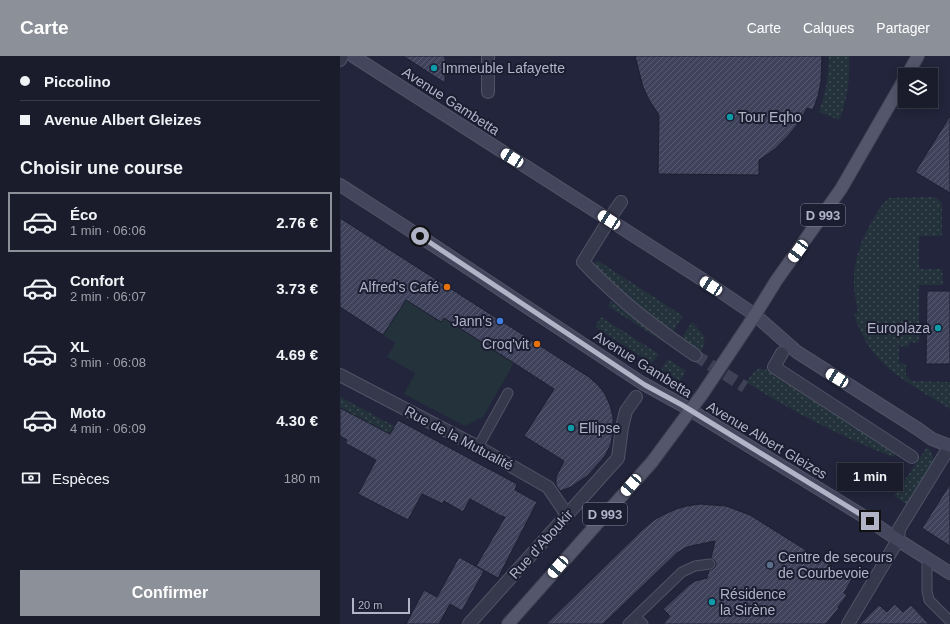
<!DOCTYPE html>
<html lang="fr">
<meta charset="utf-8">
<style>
:root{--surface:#1a1c2c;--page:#232534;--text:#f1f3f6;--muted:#9fa1a9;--line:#383a48;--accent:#8c9099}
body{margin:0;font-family:Helvetica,sans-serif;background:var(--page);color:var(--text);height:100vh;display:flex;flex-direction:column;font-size:15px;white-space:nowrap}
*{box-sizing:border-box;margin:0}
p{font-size:13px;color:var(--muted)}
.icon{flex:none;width:22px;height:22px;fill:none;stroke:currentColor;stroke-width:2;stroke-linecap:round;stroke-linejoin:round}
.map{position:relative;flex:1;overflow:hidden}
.panel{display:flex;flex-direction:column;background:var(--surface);width:340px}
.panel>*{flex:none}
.guide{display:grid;align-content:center;height:88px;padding:0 20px;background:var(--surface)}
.buttons{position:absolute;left:558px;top:12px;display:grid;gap:8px}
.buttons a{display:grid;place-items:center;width:40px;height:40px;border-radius:0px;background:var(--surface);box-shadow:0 2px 10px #0003,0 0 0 1px var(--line);font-size:20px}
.scale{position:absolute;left:12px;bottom:10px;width:58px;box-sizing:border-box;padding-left:4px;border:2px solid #b1b3c7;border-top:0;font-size:11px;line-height:14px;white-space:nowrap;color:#b1b3c7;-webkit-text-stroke:3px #1b1d30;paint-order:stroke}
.end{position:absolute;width:18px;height:18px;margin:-9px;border:5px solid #b1b3c7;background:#111;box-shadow:0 0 0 2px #111}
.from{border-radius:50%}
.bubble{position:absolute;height:28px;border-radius:0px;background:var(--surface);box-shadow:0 2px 10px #0003,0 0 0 1px var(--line);font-size:13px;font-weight:700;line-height:28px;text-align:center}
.car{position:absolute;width:12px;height:24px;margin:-12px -6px;border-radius:5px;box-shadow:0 0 3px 1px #0007;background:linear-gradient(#fff 24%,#345 0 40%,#fff 0 76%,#345 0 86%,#fff 0)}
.guide b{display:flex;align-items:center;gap:14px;height:38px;font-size:15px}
.guide b+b{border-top:1px solid var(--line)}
.guide i{width:10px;height:10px;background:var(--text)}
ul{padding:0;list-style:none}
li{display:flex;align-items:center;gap:12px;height:60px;margin:0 8px 6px;padding:0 12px;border:2px solid transparent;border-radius:0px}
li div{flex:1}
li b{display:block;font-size:15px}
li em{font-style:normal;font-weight:700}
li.active{border-color:var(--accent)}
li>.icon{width:36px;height:36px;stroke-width:1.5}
h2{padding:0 20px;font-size:18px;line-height:48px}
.pay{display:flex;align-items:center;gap:10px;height:44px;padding:0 20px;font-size:15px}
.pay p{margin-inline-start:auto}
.cta{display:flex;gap:8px;margin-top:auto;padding:8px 20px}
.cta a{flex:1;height:46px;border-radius:0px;background:var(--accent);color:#fff;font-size:16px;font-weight:700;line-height:46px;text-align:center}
header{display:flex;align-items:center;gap:24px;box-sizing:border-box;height:56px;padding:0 20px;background:var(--accent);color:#fff}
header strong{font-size:19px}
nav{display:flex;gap:22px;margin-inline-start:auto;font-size:14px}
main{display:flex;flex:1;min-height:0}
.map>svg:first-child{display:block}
</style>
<header>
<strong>Carte</strong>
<nav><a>Carte</a><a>Calques</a><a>Partager</a></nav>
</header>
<main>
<section class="panel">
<div class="guide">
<b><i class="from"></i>Piccolino</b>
<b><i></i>Avenue Albert Gleizes</b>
</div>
<h2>Choisir une course</h2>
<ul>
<li class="active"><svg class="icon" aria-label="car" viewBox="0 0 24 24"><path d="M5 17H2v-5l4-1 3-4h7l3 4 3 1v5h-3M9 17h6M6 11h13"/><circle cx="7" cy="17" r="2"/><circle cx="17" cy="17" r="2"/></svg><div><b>Éco</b><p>1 min · 06:06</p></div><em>2.76 €</em></li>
<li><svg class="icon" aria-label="car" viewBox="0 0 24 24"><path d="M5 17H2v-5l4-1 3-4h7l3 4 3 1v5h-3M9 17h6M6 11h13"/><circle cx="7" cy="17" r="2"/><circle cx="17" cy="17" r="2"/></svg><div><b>Confort</b><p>2 min · 06:07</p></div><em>3.73 €</em></li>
<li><svg class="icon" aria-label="car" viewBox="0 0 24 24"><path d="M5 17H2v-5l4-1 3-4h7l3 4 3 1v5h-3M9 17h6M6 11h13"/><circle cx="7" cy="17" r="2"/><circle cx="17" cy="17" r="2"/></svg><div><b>XL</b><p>3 min · 06:08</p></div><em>4.69 €</em></li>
<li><svg class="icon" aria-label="car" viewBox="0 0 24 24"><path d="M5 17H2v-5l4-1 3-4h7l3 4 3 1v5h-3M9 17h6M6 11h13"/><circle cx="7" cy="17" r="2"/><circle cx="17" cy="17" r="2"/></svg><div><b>Moto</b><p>4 min · 06:09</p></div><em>4.30 €</em></li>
</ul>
<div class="pay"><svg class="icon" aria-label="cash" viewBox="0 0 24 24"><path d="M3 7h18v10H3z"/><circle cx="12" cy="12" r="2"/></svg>Espèces<p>180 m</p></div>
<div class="cta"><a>Confirmer</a></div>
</section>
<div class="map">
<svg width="610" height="568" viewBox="0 0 610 568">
<defs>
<pattern id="grass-dots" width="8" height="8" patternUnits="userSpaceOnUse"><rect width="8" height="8" fill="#24323c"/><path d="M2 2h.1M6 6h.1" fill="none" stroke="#414d57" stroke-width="1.8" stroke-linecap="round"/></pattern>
<pattern id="building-hatch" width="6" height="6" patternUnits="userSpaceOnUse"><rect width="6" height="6" fill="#3e425b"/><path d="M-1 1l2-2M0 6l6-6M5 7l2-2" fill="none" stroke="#585b71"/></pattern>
</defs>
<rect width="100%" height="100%" fill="#22253b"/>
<path fill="url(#grass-dots)" d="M489 0H509C510 22 508 44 499 64L479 56C486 36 488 21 489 0Z
M595 141 601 146 602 150V180H579V213H602L603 229H579V287L569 286V291L559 290V307L566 308V319L571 325 610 326V353C568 326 529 310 514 258L518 257C517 248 514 238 514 229 513 205 520 187 531 167 537 156 540 150 549 142Z
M257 204 343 260 332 277C304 255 279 233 254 208Z
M271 245 327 284 325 287 268 250Z
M261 261 319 298 312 307 255 271Z
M352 266C362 276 370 283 360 297L341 283Z
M328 303 346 315 340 325 321 313Z
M420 312 424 314 425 313 556 397 553 401C502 381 453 356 406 326L414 316Z
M0 341 54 370 50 378 0 352Z
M587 391C592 395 594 400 593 407L568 449 554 440Z"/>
<path fill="#24323c" d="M66 244 100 266 104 262 174 307 143 361 125 370 64 338 75 317 47 301 55 287 43 279Z"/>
<path fill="url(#building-hatch)" stroke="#1d1f32" d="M63 0H105V27Z
M295 0H482L481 26 478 40 473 54 467 52 461 64 448 80 435 93 419 104V119L318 118 319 59 309 44 303 31Z
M610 60V137L575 116Z
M0 162 249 321 258 329 265 338 270 349 273 361V375L271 388 265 400 259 407 247 420 231 431 220 435 216 429V421L224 405 184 380 214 333 104 262 101 266 66 244 43 279 0 251Z
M587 235H610V308H586Z
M0 352 50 378 58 364 177 428 175 434 197 446 158 522 136 510 165 461 161 460 130 443 123 456 104 445 103 448 82 438 68 464 18 438 36 404 5 387 7 384 0 380Z
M610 428V490L582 472Z
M360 448 386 450 410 459 512 523 504 537 507 539 498 551 499 552 486 568H323L330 560 323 553 349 529 355 525 367 522 369 514 373 513 375 511 376 508 375 505 371 502 375 485 351 490 345 492 337 497 263 568H206L302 474 314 464 321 460 336 453 347 450Z
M119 501 144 515 122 555 110 548 99 568H66L84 534 97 541Z
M555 548 563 556 571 549 589 568H520L539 549 547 556Z"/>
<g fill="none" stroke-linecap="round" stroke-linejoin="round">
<path stroke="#3f4157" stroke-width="12" stroke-dasharray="12 6" stroke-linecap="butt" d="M355 299 405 331"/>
<defs>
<path id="lane" d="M138 391 168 337
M587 503V535L589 544 610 565
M295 561 303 568
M288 568 342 516 355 510 370 508"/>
<path id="street" d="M148 0V36
M0 4 2 0
M281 146 276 153 243 206C250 213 256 220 263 226 291 254 323 277 355 299
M442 297 434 311 572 401
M0 319 138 391 208 431 227 459
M129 568 278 402 282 371 286 355 296 341
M508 568 558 484 559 473 610 390"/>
<path id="secondary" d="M13 0 371 229 415 259 457 296 578 373 592 383 610 390
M0 129 93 189 302 327 342 349 520 458 558 484 610 517"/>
<path id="primary" d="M567 19 578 0
M168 568 312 406 363 337 415 259 436 225 501 133 565 22"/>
</defs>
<use href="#lane" stroke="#515366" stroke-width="11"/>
<use href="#street" stroke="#515366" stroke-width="14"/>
<use href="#secondary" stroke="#515366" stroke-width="14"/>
<use href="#primary" stroke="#3f4154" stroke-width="14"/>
<use href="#lane" stroke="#36384b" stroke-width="9"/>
<use href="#street" stroke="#36384b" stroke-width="12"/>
<use href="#secondary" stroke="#44465e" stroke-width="12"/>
<use href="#primary" stroke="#54566b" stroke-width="12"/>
</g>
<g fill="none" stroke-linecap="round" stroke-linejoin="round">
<path stroke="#b1b3c7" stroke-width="5" d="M80 180 305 329 342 349 520 458 530 465"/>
</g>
<g fill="#0f9aa8" stroke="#1b1d30" stroke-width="1.5">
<circle cx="94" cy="12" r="4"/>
<circle cx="390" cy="61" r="4"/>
<circle cx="598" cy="272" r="4"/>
<circle cx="231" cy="372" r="4"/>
<circle cx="372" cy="546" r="4"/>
</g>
<g fill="#e8710a" stroke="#1b1d30" stroke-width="1.5">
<circle cx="107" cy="231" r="4"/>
<circle cx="197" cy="288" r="4"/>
</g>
<circle fill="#3f7fe0" stroke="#1b1d30" stroke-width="1.5" cx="160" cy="265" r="4"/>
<circle fill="#5c6f8a" stroke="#1b1d30" stroke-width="1.5" cx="430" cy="509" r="4"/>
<g text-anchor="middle" stroke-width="4" stroke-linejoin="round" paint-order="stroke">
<g fill="#1b1d30" stroke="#84869a" stroke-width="1">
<rect x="461" y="148" width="44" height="22" rx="3"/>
<rect x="243" y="447" width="44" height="22" rx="3"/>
</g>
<g font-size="13" font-weight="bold" fill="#b1b3c7">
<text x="483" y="164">D 993</text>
<text x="265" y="463">D 993</text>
</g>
<g font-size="14" fill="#b1b3c7" stroke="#1b1d30" text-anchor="start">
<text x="102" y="17">Immeuble Lafayette</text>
<text x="398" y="66">Tour Eqho</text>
<text x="99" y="236" text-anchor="end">Alfred's Café</text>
<text x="152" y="270" text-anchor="end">Jann's</text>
<text x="590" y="277" text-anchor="end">Europlaza</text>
<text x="189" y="293" text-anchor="end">Croq'vit</text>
<text x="239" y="377">Ellipse</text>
<text x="438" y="506">Centre de secours<tspan x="438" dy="16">de Courbevoie</tspan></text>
<text x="380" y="543">Résidence<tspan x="380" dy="16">la Sirène</tspan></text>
</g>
<g font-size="14" fill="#b1b3c7" stroke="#1b1d30">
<text transform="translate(111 45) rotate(33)" y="5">Avenue Gambetta</text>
<text transform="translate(303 308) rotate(32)" y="5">Avenue Gambetta</text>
<text transform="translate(119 382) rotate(28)" y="5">Rue de la Mutualité</text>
<text transform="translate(427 384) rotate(31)" y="5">Avenue Albert Gleizes</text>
<text transform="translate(201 488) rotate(-48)" y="5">Rue d'Aboukir</text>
</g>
</g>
</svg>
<div class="buttons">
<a><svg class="icon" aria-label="layers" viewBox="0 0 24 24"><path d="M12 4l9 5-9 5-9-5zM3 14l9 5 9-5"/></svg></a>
</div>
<div class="scale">20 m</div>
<i class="end from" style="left:80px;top:180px"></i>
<i class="end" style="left:530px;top:465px"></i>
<div class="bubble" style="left:497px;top:407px;width:66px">1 min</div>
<i class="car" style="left:172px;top:102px;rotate:302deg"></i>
<i class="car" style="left:269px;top:164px;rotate:303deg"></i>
<i class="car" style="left:458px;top:195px;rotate:216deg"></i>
<i class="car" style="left:371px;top:230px;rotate:303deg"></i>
<i class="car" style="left:497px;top:322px;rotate:302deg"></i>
<i class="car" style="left:291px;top:429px;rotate:221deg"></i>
<i class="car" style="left:218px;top:511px;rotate:221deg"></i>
</div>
</main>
